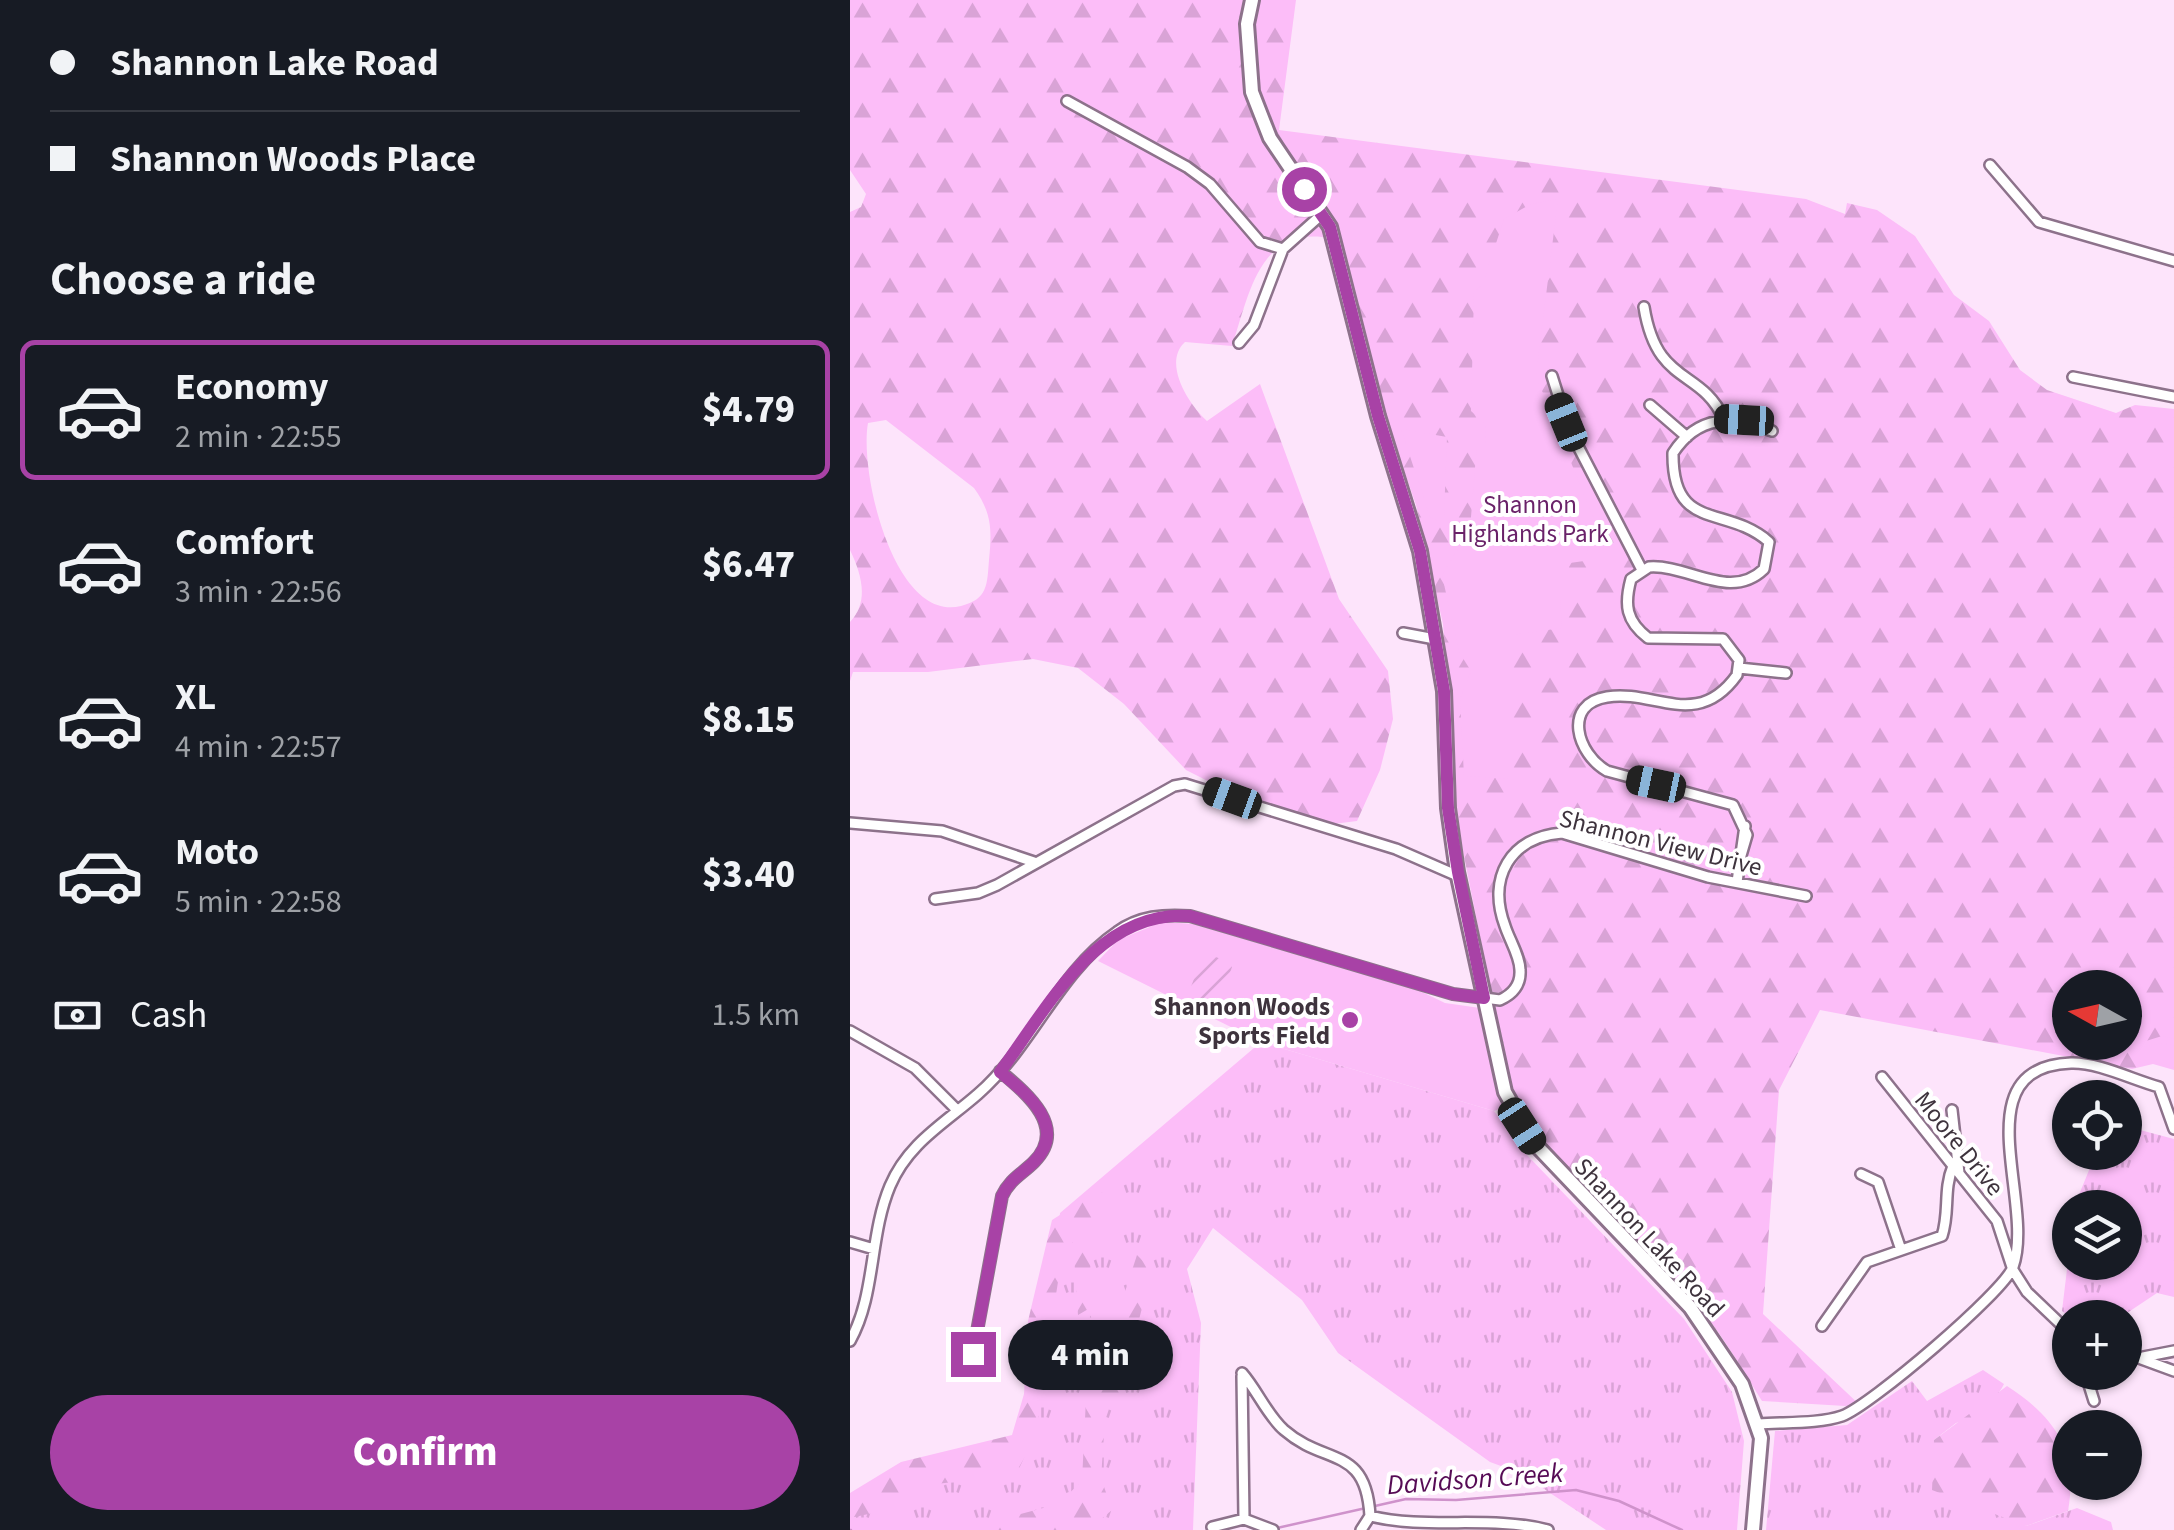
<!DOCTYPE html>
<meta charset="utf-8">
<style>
:root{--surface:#171b24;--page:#20242c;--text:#f1f3f6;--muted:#9ea1a6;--line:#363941;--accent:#a842a6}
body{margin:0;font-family:"Source Sans 3",sans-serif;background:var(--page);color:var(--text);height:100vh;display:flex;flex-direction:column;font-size:38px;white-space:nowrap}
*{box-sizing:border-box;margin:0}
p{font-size:32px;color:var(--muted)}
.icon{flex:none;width:55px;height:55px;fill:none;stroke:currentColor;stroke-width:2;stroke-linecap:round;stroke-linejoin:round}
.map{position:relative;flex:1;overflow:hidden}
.details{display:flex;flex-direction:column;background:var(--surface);width:850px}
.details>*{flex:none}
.hud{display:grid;align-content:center;height:220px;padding:0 50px;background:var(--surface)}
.needle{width:65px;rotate:278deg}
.tools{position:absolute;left:1202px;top:970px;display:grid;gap:20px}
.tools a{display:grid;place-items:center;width:90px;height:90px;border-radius:50%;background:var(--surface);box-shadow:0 2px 8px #0004;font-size:50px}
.end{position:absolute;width:45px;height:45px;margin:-22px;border:12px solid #a842a6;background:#fff;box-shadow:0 0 0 5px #fff}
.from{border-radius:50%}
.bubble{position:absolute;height:70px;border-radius:35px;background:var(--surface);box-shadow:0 2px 8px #0004;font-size:32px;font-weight:800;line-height:70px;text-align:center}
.car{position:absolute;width:30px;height:60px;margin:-30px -15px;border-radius:12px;box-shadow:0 0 8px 2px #0007;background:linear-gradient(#222 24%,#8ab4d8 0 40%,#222 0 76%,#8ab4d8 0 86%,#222 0)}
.hud b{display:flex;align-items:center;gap:35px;height:95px;font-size:38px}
.hud b+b{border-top:2px solid var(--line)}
.hud i{width:25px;height:25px;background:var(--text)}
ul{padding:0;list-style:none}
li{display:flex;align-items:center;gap:30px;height:140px;margin:0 20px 15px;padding:0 30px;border:5px solid transparent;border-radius:15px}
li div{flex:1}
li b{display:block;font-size:38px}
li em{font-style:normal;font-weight:800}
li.current{border-color:var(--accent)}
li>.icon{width:90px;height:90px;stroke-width:1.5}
h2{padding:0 50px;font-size:45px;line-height:120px}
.pay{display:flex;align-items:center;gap:25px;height:110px;padding:0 50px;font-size:38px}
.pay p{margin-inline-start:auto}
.action{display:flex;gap:20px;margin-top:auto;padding:20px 50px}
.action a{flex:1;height:115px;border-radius:60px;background:var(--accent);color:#fff;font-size:40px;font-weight:800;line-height:115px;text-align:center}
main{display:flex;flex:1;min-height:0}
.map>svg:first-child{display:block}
</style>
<main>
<section class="details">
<div class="hud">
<b><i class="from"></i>Shannon Lake Road</b>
<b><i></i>Shannon Woods Place</b>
</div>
<h2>Choose a ride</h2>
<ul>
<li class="current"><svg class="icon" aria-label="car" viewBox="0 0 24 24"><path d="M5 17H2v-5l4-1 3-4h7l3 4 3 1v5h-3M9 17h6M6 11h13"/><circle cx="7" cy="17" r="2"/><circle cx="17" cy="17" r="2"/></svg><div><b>Economy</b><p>2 min · 22:55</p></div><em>$4.79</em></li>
<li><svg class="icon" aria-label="car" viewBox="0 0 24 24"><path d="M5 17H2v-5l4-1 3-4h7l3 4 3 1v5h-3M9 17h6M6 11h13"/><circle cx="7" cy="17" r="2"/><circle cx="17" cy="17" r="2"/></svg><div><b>Comfort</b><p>3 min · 22:56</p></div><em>$6.47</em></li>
<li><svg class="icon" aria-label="car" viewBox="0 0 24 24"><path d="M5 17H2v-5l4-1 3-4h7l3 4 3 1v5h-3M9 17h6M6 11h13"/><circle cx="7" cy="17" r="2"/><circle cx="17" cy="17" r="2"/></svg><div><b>XL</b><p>4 min · 22:57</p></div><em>$8.15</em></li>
<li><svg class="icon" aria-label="car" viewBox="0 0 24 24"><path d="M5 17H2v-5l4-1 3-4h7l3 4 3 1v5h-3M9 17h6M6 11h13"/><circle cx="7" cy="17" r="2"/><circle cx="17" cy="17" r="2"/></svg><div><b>Moto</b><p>5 min · 22:58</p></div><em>$3.40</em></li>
</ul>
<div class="pay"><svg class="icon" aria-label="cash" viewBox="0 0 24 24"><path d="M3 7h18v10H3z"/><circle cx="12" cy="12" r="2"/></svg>Cash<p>1.5 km</p></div>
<div class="action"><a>Confirm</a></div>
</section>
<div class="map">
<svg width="1324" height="1530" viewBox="0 0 1324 1530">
<defs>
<pattern id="grass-tufts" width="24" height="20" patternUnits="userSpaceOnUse" patternTransform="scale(2.5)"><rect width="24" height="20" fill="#fcbdf8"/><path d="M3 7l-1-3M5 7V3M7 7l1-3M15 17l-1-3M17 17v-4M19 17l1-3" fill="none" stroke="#d9a3d6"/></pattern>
<pattern id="forest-firs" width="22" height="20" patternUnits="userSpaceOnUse" patternTransform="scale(2.5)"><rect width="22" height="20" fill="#fcbdf8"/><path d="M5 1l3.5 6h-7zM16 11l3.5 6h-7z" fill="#d9a3d6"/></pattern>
<pattern id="garden-furrows" width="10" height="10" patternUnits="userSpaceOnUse" patternTransform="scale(2.5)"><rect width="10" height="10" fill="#fcbdf8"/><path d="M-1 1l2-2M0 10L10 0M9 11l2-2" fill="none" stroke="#d9a3d6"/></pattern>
</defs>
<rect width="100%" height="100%" fill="#fde4fb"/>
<path fill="url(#grass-tufts)" d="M411 1042 644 1111 677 1155 834 1319 882 1392 894 1441 887 1530H756L670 1473 640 1462 488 1353 452 1300 363 1228 337 1269 351 1323 343 1530H0V1494L163 1464 194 1378 210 1213Z
M1275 1126 1324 1139V1297L1307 1293 1271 1317H1220L1212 1311 1220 1244V1262H1275V1208L1224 1207 1246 1153 1275 1152Z
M1133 1370 1154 1384C1149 1395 1138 1405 1131 1415L1106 1423 1084 1440 1176 1526 1227 1508 1261 1522 1263 1530H916L925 1431 997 1425 1062 1381 1077 1401Z"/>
<path fill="url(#forest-firs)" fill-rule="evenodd" d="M0 0H446L429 130 956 199 995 214 997 203 1027 210 1065 236 1104 295 1139 321 1170 370 1197 390 1266 413 1285 405 1324 409V1070L1303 1064 1282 1069 970 1010 929 1090 913 1314 1012 1407 912 1401C889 1364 868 1327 838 1295 776 1225 687 1163 657 1072L609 831 593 624 566 505 526 390 502 287 480 238C409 225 399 295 382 346L335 342C312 363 339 405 357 421L410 384 489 599 538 671 543 719 530 770 507 821 459 827 411 808 336 770 274 704 228 668 183 659 78 672H3L0 681V622C20 601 11 573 0 550V212L11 207 16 194 0 170ZM36 420 124 488C142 513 142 530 139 560 137 585 138 599 111 606 44 623 9 472 18 423ZM1220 988H1275V1042H1220Z
M246 1192 267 1195 270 1209C238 1245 239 1261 240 1308L228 1315 223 1242C200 1277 207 1322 200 1363 194 1403 184 1439 166 1475L68 1486 46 1508 0 1518V1493L51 1462 162 1435 174 1394 178 1321 202 1220Z
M287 1255 302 1270 270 1392 256 1406 251 1478 262 1510 238 1530H111L208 1504 232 1481 240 1316 246 1301 270 1307Z
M1157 1386C1208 1419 1228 1453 1218 1511L1176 1526 1082 1490 1084 1440Z"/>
<path fill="#fcbdf8" d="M708 199 686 376 746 524 734 561 720 563 710 598 712 628 661 635V779L614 776 610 699 621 671 609 652 592 575 620 529 627 444 636 445 635 424 621 411 624 293 633 283 654 219 681 204Z
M551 429 597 437 594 517 589 522 580 517Z
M312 922 344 924 568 990 595 1003 630 1008 652 1108 644 1111 411 1042 248 961 268 940Z
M1312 1036 1324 1039V1046L1313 1043 1263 1053 1198 1051 1199 1044 1283 1045Z"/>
<path fill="url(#garden-furrows)" d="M354 953 380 962 382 967 367 1010 337 997Z"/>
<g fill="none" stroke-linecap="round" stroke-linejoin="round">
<path stroke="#cf92cb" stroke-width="2.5" d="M427 1528 556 1499 606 1500 726 1490 769 1501 832 1530
M0 1530H1"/>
<defs>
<path id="minor" d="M217 101 337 167 360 184 410 242 433 249
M1140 165 1189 222 1324 261
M794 307C807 387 850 367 874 419
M389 343 404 325 433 249 471 215
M702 376 718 427 792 570
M1223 377 1324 397
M800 405 837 437
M553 633 585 639
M889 668 936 673
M0 823 92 831 184 862
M887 869 897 835 883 805 757 771C727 754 712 704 757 697 804 689 847 731 887 675L889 660 873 639 798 638C776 621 774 605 781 579L799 567C838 564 880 602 914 569L919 542C876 504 822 533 823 453 848 415 882 415 922 431
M887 882 895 826
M85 899 128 893 147 885 324 786 335 784 546 849 608 876
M0 1031 65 1068 106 1109
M1032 1077 1147 1221 1163 1270 1177 1292 1220 1333
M1102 1110 1109 1173
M1011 1174 1028 1182 1050 1247
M0 1242 24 1249
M972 1326 1017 1262 1092 1236C1100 1212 1093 1190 1103 1166
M0 1341C26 1295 19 1236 40 1186 58 1143 95 1123 128 1094 182 1047 208 972 267 932 289 916 314 914 340 916L603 994 650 1000C663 994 671 985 670 970 670 956 659 939 655 926 637 878 660 837 712 833L858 877 956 896
M1275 1353 1324 1371
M1293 1357 1324 1351
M1235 1372 1244 1401
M392 1373C407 1390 417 1415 434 1430 475 1466 516 1445 520 1516
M109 1375 123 1353 152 1196C160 1179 172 1174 184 1162 219 1127 175 1092 150 1071
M392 1376 394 1519 423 1530
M909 1424C934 1422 969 1424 992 1416 1020 1406 1154 1292 1163 1267 1186 1202 1111 1067 1221 1063 1248 1062 1283 1080 1309 1087L1324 1129
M362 1527 394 1519
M511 1530 520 1516C578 1530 640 1515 698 1530"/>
<path id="secondary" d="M402 0 397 24 402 92 420 138 480 227 528 416 570 551 594 691 598 808 607 872 655 1092 684 1143 840 1307 892 1384 911 1438 903 1530"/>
</defs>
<use href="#minor" stroke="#8d728b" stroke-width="14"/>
<use href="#secondary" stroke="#8d728b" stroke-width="18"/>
<use href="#minor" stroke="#fff" stroke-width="9"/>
<use href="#secondary" stroke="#fff" stroke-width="12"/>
</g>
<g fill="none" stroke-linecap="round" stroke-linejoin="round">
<path stroke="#a842a6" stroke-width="12" d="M123 1354 152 1196C160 1179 172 1174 184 1162 219 1126 175 1092 150 1072 198 1007 248 909 340 916L603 994 634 998 608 872 598 808 594 691 570 551 528 416 480 227 454 189"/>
</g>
<circle fill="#a842a6" stroke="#fff" stroke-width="4" cx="500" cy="1020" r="10"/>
<g text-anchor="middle" stroke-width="8" stroke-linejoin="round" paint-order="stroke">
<g font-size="25" fill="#6a2269" stroke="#fff">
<text x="680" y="513">Shannon<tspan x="680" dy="29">Highlands Park</tspan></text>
</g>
<g font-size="25" fill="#3e333d" stroke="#fff">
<text transform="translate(811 842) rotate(14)" y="9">Shannon View Drive</text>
<text transform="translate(1110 1143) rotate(51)" y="9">Moore Drive</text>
<text transform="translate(800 1237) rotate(47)" y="9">Shannon Lake Road</text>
</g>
<g font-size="25" font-weight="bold" fill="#3e333d" stroke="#fff" text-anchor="end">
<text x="480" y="1015">Shannon Woods<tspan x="480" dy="29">Sports Field</tspan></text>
</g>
<g font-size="28" font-style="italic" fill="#560b55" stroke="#fff">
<text transform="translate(625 1478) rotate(-4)" y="10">Davidson Creek</text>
</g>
</g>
</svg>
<div class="tools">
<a><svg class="needle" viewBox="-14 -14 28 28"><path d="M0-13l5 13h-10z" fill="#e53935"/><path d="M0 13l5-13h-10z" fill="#9ea1a6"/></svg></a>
<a><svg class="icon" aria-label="locate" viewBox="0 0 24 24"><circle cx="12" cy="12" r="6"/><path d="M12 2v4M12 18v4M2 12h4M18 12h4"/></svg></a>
<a><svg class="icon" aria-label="layers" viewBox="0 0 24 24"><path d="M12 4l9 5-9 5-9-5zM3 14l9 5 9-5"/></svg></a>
<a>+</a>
<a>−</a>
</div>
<i class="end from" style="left:454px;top:189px"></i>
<i class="end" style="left:123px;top:1354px"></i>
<div class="bubble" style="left:158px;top:1320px;width:165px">4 min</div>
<i class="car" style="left:894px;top:420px;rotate:273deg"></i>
<i class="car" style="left:716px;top:422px;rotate:338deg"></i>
<i class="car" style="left:806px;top:784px;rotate:282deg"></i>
<i class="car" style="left:382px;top:798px;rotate:290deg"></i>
<i class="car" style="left:672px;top:1126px;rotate:147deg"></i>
</div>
</main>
